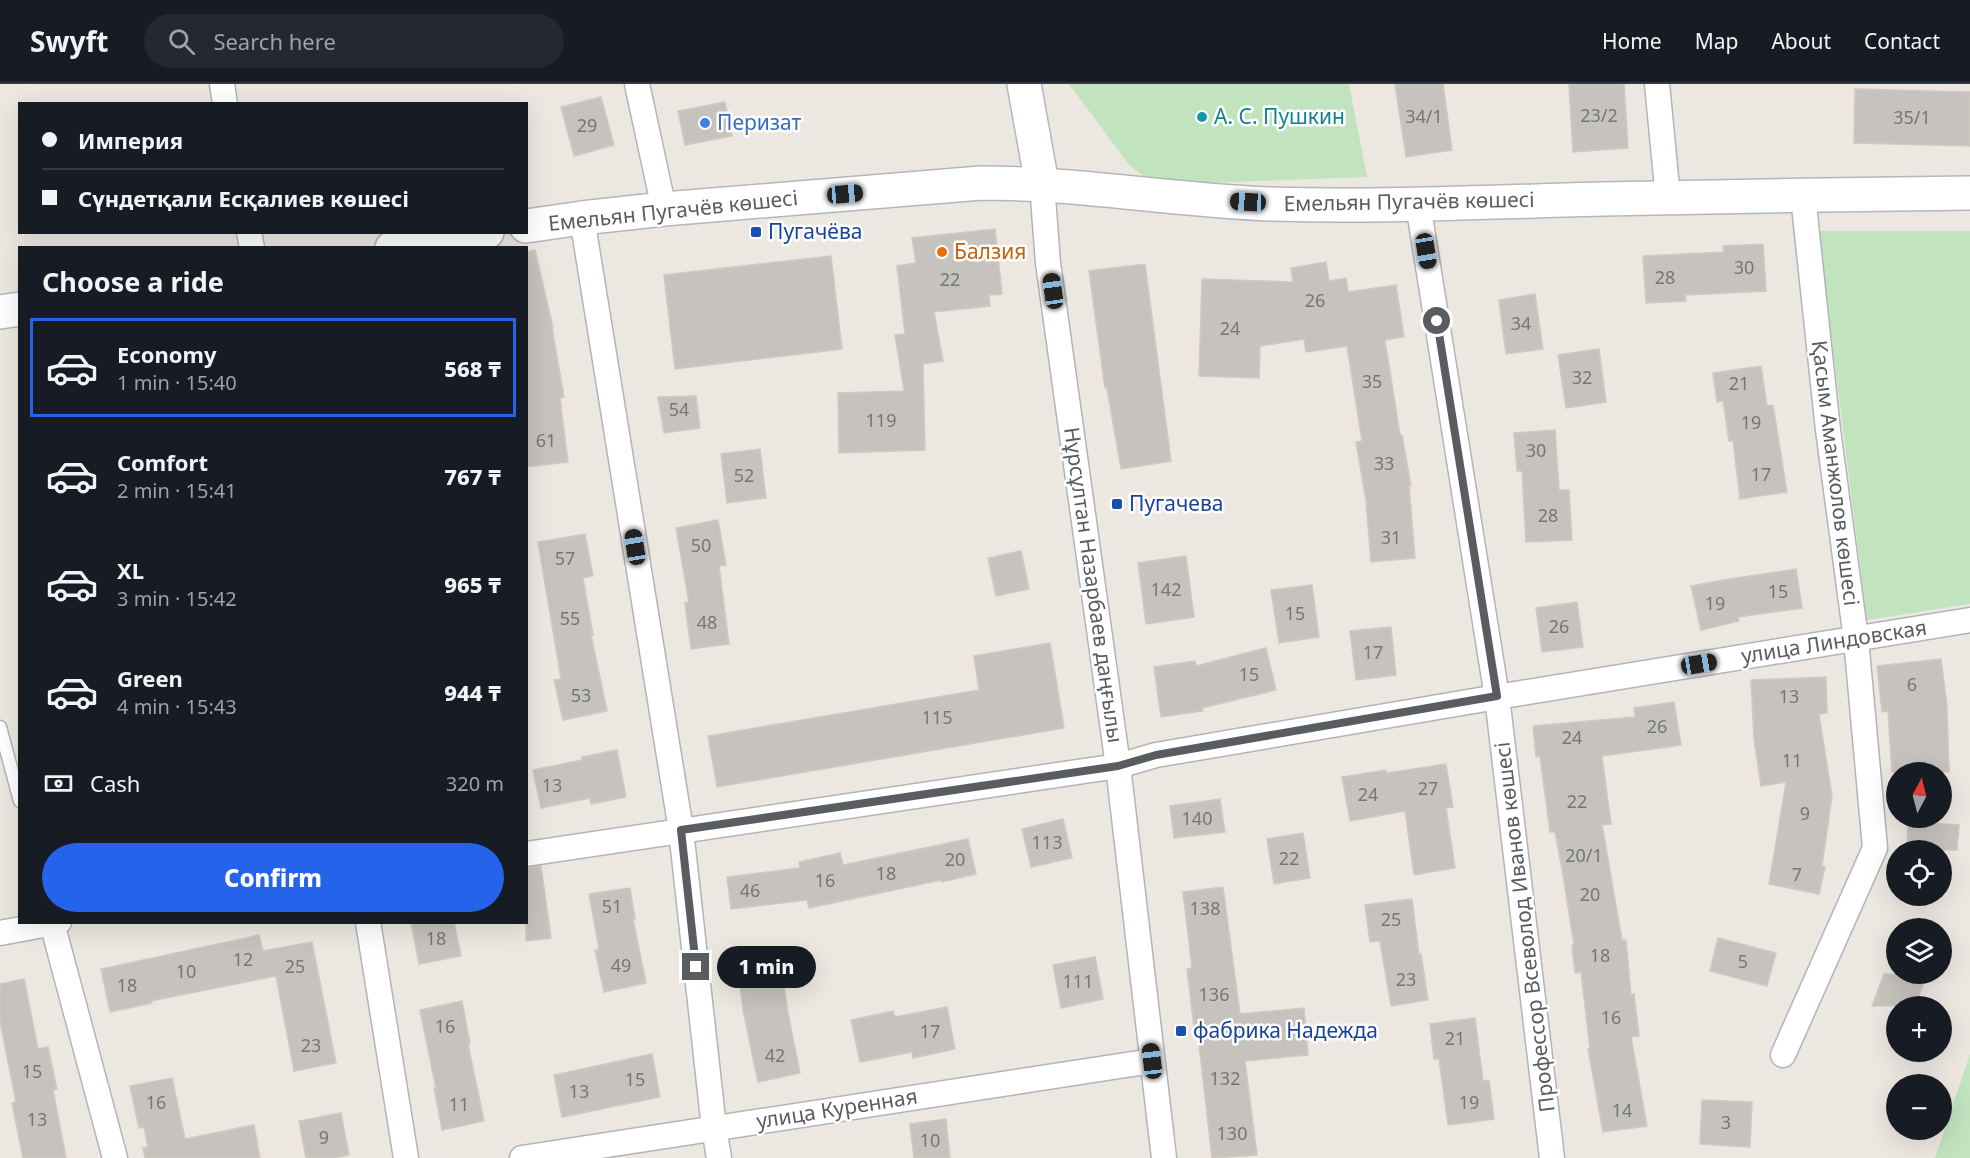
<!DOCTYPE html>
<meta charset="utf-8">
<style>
:root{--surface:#171b24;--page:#242831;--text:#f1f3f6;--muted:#9ea1a6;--line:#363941;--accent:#2563eb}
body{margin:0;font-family:"Noto Sans",sans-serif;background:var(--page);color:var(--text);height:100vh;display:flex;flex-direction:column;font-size:22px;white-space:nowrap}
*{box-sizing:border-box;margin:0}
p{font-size:20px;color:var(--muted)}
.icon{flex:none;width:33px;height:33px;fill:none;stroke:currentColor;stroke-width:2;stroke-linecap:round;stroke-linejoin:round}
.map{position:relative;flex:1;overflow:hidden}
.side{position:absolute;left:18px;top:162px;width:510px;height:678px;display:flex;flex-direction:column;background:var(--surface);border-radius:0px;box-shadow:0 6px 24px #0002}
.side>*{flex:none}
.banner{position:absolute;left:18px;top:18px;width:510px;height:132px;border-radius:0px;box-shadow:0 6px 24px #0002;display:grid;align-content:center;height:132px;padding:0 24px;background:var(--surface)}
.needle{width:39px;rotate:7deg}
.fabs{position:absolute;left:1886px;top:678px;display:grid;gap:12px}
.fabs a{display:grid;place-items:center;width:66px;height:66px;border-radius:50%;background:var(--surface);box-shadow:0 6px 24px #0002;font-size:30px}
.end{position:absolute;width:27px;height:27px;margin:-14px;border:8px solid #595d61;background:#fff;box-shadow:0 0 0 3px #fff}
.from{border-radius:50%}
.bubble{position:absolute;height:42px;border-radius:21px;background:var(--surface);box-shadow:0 6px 24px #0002;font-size:20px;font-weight:800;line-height:42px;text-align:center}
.car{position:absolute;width:18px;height:36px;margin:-18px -9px;border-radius:8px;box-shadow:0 0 4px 2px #0007;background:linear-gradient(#222 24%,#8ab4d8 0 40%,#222 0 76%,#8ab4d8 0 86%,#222 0)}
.banner b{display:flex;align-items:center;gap:21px;height:57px;font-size:22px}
.banner b+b{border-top:2px solid var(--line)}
.banner i{width:15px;height:15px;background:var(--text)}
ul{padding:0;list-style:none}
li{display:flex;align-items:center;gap:18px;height:99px;margin:0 12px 9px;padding:0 12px;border:3px solid transparent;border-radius:0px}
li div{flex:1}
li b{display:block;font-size:22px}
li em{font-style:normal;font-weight:800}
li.current{border-color:var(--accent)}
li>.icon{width:54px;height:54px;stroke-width:1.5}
h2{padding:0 24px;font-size:27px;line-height:72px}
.pay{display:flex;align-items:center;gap:15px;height:66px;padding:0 24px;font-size:22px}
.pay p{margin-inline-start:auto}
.cta{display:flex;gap:12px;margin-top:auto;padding:12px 24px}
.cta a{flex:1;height:69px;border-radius:36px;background:var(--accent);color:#fff;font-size:24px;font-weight:800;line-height:69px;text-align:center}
header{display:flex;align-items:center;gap:36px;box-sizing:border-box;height:84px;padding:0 30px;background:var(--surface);border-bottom:2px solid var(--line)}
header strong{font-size:28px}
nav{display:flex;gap:33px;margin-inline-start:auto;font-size:21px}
.search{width:420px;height:54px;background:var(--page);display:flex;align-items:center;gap:15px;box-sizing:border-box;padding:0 21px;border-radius:33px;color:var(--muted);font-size:22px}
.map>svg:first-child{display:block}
</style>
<header>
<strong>Swyft</strong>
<div class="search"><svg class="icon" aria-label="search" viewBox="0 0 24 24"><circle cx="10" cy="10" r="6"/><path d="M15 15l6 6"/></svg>Search here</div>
<nav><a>Home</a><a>Map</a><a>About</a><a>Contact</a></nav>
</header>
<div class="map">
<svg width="1970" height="1074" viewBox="0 0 1970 1074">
<rect width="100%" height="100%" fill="#ece8e1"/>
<path fill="#c1e3be" d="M1069 0H1349L1367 93 1177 100 1148 95 1130 82Z
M1818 147H1970V520L1867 536Z
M1970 970V1074H1935Z"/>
<path fill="#c6c3be" stroke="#d0c9c0" stroke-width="1.5" d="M1395 0H1443L1452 66 1406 73Z
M1569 0H1624L1628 64 1573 68Z
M1855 5 1970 8V62L1854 59Z
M601 13 614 61 574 72 561 23Z
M725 18 732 52 685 61 678 27Z
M995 145 1002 210 989 211 990 222 934 228 943 277 923 280 925 366 839 369 838 309 904 307 895 251 905 250 897 182 916 179 912 154Z
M1763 160 1766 207 1685 211 1686 217 1646 219 1643 172 1724 168 1723 162Z
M535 166 553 244H552L564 313 560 314 568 378 526 383V168Z
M831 172 842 265 675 285 664 191Z
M1326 178 1329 197 1346 194 1348 208 1396 201 1404 253 1385 256 1400 351H1402L1411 402H1409L1415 474 1371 478 1366 416 1356 358 1362 357 1347 262 1306 268 1304 255 1260 262 1259 294 1199 292 1202 195 1293 198 1291 184Z
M1145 180 1171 377 1121 385 1107 304H1105L1089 187Z
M1535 210 1543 265 1506 270 1499 216Z
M1599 265 1606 318 1566 324 1558 271Z
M1761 282 1767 322 1773 321 1787 408 1740 415 1733 357H1729L1723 317 1717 318 1713 289Z
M696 312 700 344 664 349 658 313Z
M1555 346 1559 406H1569L1572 456 1526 458 1522 387H1517L1514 349Z
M760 365 766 414 727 419 721 370Z
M718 436 726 481 719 482 729 560 691 565 685 519 689 518 676 444Z
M585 450 593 492 583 494 593 551H591L607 627 563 636 554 596 561 595 538 458Z
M1021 467 1029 505 996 512 988 474Z
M1186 472 1194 533 1146 540 1138 479Z
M1796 485 1802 524 1738 533 1739 537 1701 546 1691 502 1723 496Z
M1312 501 1319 553 1279 559 1271 506Z
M1577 518 1583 563 1542 568 1536 524Z
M1391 543 1396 591 1356 596 1350 547Z
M1050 559 1064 644 717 703 708 652 979 606 974 572Z
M1266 564 1276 606 1202 624 1203 627 1161 633 1154 583 1195 577 1196 582Z
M1941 575 1947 621 1949 688H1892L1888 627 1882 628 1877 582Z
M1826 593 1827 629 1819 630 1832 712 1822 782 1825 783 1819 810 1769 800 1786 698 1761 702 1754 655 1751 596Z
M1674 618 1681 661 1602 672 1611 740 1602 741 1622 856H1626L1631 911 1634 910 1639 952 1631 953 1647 1042 1603 1048 1588 965H1590L1581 888 1575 889 1572 861H1574L1563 791 1555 748H1550L1540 672 1536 673 1533 642 1635 633 1634 624Z
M617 666 626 713 591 720 590 714 541 724 533 686 582 676V673Z
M1446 680 1453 723 1446 724 1455 784 1414 791 1405 727 1350 737 1342 693 1386 686 1387 689Z
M1220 715 1225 748 1174 754 1170 722Z
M1063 735 1072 774 1031 783 1022 745Z
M1908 738 1959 741 1957 766H1907Z
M1303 749 1310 794 1274 800 1267 755Z
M968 755 976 790 942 798 941 796 809 824 807 816 731 825 727 793 800 784 799 778 840 769 843 781Z
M541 782 551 854 526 857V784Z
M1223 803 1240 930 1304 924 1308 971 1245 977 1257 1071 1212 1074 1197 943H1194L1187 885 1192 884 1183 808Z
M630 804 635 835H633L646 899 604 908 595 866 599 865 589 810Z
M1412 815 1419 871 1421 870 1428 916 1391 922 1380 857 1370 858 1365 821Z
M411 838H454L461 872 419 880Z
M259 851 263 867 312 858 336 979 294 987 276 892 151 917 152 919 110 928 101 885Z
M1718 854 1776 869 1767 902 1710 887Z
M1095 873 1103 915 1061 924 1053 881Z
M781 880 788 929 800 989 758 998 743 926 738 885Z
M1884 890H1927L1915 922H1872Z
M24 895 38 965 48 963 57 1005 53 1006 66 1074H23L12 1019 16 1018 0 937V900Z
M462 917 470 960H468L484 1037 442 1046 434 1004H436L420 926Z
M947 923 955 965 913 974 912 968 860 978 851 936 893 927 895 933Z
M1475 934 1483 997 1489 996 1494 1035 1448 1041 1439 975H1434L1430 940Z
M652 970 660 1013 562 1033 554 991Z
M172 994 185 1055 254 1041 260 1074H145L143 1064 148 1063 144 1043 139 1044 130 1002Z
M1702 1016 1752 1018 1750 1063 1700 1060Z
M341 1029 349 1071 334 1074H306L299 1037Z
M946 1035 950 1074H914L910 1040Z"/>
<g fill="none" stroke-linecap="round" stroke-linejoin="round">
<defs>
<path id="lane" d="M0 643 20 717"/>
<path id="street" d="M222 0 225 20
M637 0 664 125
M1657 0 1668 114
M1042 100 1048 179 1118 682 1164 1074
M1418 120 1497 613 1552 1074
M582 134 681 746 714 1044 719 1074
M249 148 252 164
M526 770 1118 682 1156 671 1497 613 1970 536
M368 838 406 1074
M52 839 115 1074
M0 849 59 838
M1783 971 1875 764 1856 555 1828 346 1803 112
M522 1074 1152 977"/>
<path id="secondary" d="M1024 0 1042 100
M526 142 582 134 664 125 981 99C1077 99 1172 116 1268 120 1379 123 1491 118 1602 115 1725 112 1847 111 1970 109
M392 164 487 148
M0 228 20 225"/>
</defs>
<use href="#lane" stroke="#b2b4b8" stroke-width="15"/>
<use href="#street" stroke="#b2b4b8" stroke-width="27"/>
<use href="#secondary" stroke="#b3b6bb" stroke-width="36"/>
<use href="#lane" stroke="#fff" stroke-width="12"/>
<use href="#street" stroke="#fff" stroke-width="24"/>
<use href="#secondary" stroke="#fff" stroke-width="33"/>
</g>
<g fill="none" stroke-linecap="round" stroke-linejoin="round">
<path stroke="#595d61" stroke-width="8" d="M696 883 681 746 1118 682 1156 671 1497 612 1437 237"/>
</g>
<circle fill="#0f9aa8" stroke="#fff" stroke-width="2" cx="1202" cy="33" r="6"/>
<circle fill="#3f7fe0" stroke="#fff" stroke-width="2" cx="705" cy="39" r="6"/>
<g fill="#1a4fb4" stroke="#fff" stroke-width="2">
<rect x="750" y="142" width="12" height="12" rx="3"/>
<rect x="1111" y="414" width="12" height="12" rx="3"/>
<rect x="1175" y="941" width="12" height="12" rx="3"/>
</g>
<circle fill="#e8710a" stroke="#fff" stroke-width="2" cx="942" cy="168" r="6"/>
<g text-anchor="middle" stroke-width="5" stroke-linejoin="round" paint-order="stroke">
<g font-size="18" fill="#747678">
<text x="1599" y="38">23/2</text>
<text x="1424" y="39">34/1</text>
<text x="1912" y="40">35/1</text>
<text x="587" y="48">29</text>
<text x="1744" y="190">30</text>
<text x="1665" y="200">28</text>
<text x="950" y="202">22</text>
<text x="1315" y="223">26</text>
<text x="1521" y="246">34</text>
<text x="1230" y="251">24</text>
<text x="1582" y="300">32</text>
<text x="1372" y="304">35</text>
<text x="1739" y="306">21</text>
<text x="679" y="332">54</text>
<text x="881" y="343">119</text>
<text x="1751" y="345">19</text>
<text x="546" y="363">61</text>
<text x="1536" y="373">30</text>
<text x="1384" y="386">33</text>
<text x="1761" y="397">17</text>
<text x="744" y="398">52</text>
<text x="1548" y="438">28</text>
<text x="1391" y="460">31</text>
<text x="701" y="468">50</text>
<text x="565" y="481">57</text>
<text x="1166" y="512">142</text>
<text x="1778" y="514">15</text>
<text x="1715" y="526">19</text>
<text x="1295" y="536">15</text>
<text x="570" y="541">55</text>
<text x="707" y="545">48</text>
<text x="1559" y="549">26</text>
<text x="1373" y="575">17</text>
<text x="1249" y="597">15</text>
<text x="1912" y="607">6</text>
<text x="581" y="618">53</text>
<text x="1789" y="619">13</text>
<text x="937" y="640">115</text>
<text x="1657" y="649">26</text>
<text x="1572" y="660">24</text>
<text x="1792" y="683">11</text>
<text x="552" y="708">13</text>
<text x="1428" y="711">27</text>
<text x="1368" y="717">24</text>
<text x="1577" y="724">22</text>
<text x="1805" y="736">9</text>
<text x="1197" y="741">140</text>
<text x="1047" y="765">113</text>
<text x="1584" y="778">20/1</text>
<text x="1289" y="781">22</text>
<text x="955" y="782">20</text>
<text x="886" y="796">18</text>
<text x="1797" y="797">7</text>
<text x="825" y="803">16</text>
<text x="750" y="813">46</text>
<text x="1590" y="817">20</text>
<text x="612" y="829">51</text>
<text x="1205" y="831">138</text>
<text x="1391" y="842">25</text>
<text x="436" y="861">18</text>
<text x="1600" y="878">18</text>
<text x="243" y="882">12</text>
<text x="1743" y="884">5</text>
<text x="621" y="888">49</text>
<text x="295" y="889">25</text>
<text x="186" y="894">10</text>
<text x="1406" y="902">23</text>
<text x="1078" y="904">111</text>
<text x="127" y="908">18</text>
<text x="1214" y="917">136</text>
<text x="1611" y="940">16</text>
<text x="445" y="949">16</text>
<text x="930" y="954">17</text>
<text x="1455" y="961">21</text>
<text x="311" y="968">23</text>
<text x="775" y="978">42</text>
<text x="32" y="994">15</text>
<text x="1225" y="1001">132</text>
<text x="635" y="1002">15</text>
<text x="579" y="1014">13</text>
<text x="156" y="1025">16</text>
<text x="1469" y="1025">19</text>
<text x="459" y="1027">11</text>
<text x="1622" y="1033">14</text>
<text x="37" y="1042">13</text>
<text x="1726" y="1045">3</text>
<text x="1232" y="1056">130</text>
<text x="324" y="1060">9</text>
<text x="930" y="1063">10</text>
</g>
<g font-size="21" fill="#0d838f" stroke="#fff" text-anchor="start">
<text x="1214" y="40">А. С. Пушкин</text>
</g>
<g font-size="21" fill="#366cbe" stroke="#fff" text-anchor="start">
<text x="717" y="46">Перизат</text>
</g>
<g font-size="21" fill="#595d61" stroke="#fff">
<text transform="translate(1409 118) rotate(-1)" y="7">Емельян Пугачёв көшесі</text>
<text transform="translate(673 127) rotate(-6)" y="7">Емельян Пугачёв көшесі</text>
<text transform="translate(1835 389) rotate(83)" y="7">Қасым Аманжолов көшесі</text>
<text transform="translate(1093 501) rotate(82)" y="7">Нұрсұлтан Назарбаев даңғылы</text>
<text transform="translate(1834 558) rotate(-9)" y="7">улица Линдовская</text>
<text transform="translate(1525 843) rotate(-97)" y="7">Профессор Всеволод Иванов көшесі</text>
<text transform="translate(837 1025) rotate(-9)" y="7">улица Куренная</text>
</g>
<g font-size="21" fill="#164399" stroke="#fff" text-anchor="start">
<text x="768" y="155">Пугачёва</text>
<text x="1129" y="427">Пугачева</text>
<text x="1193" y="954">фабрика Надежда</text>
</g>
<g font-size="21" fill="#c56008" stroke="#fff" text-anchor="start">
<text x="954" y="175">Балзия</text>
</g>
</g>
</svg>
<div class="fabs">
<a><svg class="needle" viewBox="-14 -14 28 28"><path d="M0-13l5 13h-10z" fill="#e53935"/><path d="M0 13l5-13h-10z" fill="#9ea1a6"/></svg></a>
<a><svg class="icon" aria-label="locate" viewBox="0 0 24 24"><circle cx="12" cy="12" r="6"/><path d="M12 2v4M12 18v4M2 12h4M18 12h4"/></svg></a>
<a><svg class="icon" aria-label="layers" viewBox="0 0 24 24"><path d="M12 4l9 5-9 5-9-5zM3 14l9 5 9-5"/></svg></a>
<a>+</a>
<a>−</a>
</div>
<i class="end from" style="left:1437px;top:237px"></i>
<i class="end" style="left:696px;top:883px"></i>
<div class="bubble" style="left:717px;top:862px;width:99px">1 min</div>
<i class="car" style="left:845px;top:110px;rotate:85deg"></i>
<i class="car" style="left:1248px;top:118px;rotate:273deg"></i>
<i class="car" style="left:1426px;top:167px;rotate:171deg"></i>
<i class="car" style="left:1053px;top:207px;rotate:352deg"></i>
<i class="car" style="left:635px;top:463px;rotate:351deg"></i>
<i class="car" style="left:1699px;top:580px;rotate:81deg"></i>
<i class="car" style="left:1152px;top:977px;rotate:353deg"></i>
<div class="banner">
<b><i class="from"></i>Империя</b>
<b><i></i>Сүндетқали Есқалиев көшесі</b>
</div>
<section class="side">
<h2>Choose a ride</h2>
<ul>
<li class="current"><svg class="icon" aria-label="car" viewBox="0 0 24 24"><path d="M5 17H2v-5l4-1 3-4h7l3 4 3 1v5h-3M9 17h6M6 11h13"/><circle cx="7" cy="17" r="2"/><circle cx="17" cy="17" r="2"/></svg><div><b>Economy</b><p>1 min · 15:40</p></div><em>568 ₸</em></li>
<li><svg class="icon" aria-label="car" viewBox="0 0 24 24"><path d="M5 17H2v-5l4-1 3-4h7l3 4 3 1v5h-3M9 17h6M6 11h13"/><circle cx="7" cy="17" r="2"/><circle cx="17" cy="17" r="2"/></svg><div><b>Comfort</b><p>2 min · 15:41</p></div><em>767 ₸</em></li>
<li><svg class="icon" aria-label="car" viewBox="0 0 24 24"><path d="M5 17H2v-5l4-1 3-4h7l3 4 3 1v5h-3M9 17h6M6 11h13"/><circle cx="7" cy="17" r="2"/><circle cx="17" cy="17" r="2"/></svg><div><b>XL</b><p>3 min · 15:42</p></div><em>965 ₸</em></li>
<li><svg class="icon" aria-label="car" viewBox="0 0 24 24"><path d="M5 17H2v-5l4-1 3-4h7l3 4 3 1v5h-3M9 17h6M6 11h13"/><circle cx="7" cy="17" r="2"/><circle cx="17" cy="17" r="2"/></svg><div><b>Green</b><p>4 min · 15:43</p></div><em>944 ₸</em></li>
</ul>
<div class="pay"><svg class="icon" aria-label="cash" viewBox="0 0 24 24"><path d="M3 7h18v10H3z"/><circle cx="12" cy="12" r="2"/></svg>Cash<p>320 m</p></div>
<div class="cta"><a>Confirm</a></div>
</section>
</div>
